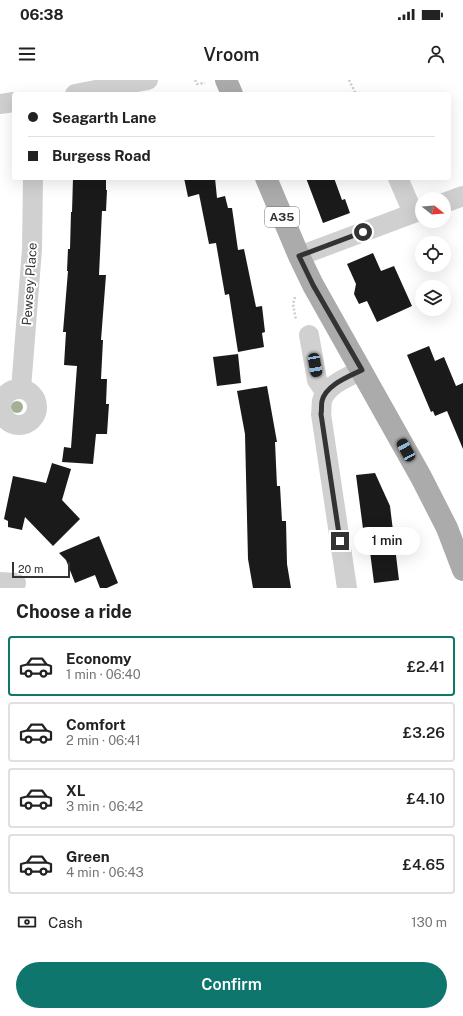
<!DOCTYPE html>
<meta charset="utf-8">
<style>
:root{--surface:#fff;--page:#f6f6f6;--text:#222;--muted:#767676;--line:#e0e0e0;--accent:#0f766e}
body{margin:0;font-family:"Public Sans",sans-serif;background:var(--page);color:var(--text);height:100vh;display:flex;flex-direction:column;font-size:15px;white-space:nowrap}
*{box-sizing:border-box;margin:0}
p{font-size:13px;color:var(--muted)}
.icon{flex:none;width:22px;height:22px;fill:none;stroke:currentColor;stroke-width:2;stroke-linecap:round;stroke-linejoin:round}
.map{position:relative;height:508px;overflow:hidden}
.sheet{display:flex;flex-direction:column;background:var(--surface);flex:1}
.sheet>*{flex:none}
.hud{position:absolute;left:12px;top:12px;width:439px;height:88px;border-radius:4px;box-shadow:0 4px 16px #0002;display:grid;align-content:center;height:88px;padding:0 16px;background:var(--surface)}
.needle{width:26px;rotate:107deg}
.fabs{position:absolute;left:415px;top:112px;display:grid;gap:8px}
.fabs a{display:grid;place-items:center;width:36px;height:36px;border-radius:50%;background:var(--surface);box-shadow:0 4px 16px #0002;font-size:20px}
.scale{position:absolute;left:12px;bottom:10px;width:58px;box-sizing:border-box;padding-left:4px;border:2px solid #333;border-top:0;font-size:11px;line-height:14px;white-space:nowrap;color:#333;-webkit-text-stroke:3px #fff;paint-order:stroke}
.end{position:absolute;width:18px;height:18px;margin:-9px;border:5px solid #333;background:#fff;box-shadow:0 0 0 2px #fff}
.from{border-radius:50%}
.bubble{position:absolute;height:28px;border-radius:14px;background:var(--surface);box-shadow:0 4px 16px #0002;font-size:13px;font-weight:600;line-height:28px;text-align:center}
.car{position:absolute;width:12px;height:24px;margin:-12px -6px;border-radius:5px;box-shadow:0 0 3px 1px #0007;background:linear-gradient(#222 24%,#8ab4d8 0 40%,#222 0 76%,#8ab4d8 0 86%,#222 0)}
.hud b{display:flex;align-items:center;gap:14px;height:38px;font-size:15px}
.hud b+b{border-top:1px solid var(--line)}
.hud i{width:10px;height:10px;background:var(--text)}
ul{padding:0;list-style:none}
li{display:flex;align-items:center;gap:12px;height:60px;margin:0 8px 6px;padding:0 8px;border:2px solid var(--line);border-radius:4px}
li div{flex:1}
li b{display:block;font-size:15px}
li em{font-style:normal;font-weight:600}
li.current{border-color:var(--accent)}
li>.icon{width:36px;height:36px;stroke-width:1.5}
h2{padding:0 16px;font-size:18px;line-height:48px}
.pay{display:flex;align-items:center;gap:10px;height:44px;padding:0 16px;font-size:15px}
.pay p{margin-inline-start:auto}
.primary-button{display:flex;gap:8px;margin-top:auto;padding:8px 16px}
.primary-button a{flex:1;height:46px;border-radius:24px;background:var(--accent);color:#fff;font-size:16px;font-weight:600;line-height:46px;text-align:center}
.status{display:flex;justify-content:space-between;align-items:center;height:28px;padding:0 20px;background:var(--surface);direction:ltr}
.status svg{height:11px;fill:currentColor}
header{display:flex;justify-content:space-between;align-items:center;height:52px;padding:0 16px;background:var(--surface);font-size:18px;font-weight:600}
.map>svg:first-child{display:block}
</style>
<div class="status"><b>06:38</b><svg viewBox="0 0 49 12"><path d="M0 12V9h3v3zM5 12V6h3v6zM10 12V3h3v9zM15 12V0h3v12zM26 1h20v11H26zM47 4h2v5h-2z"/></svg></div>
<header><svg class="icon" aria-label="menu" viewBox="0 0 24 24"><path d="M4 6h16M4 12h16M4 18h16"/></svg>Vroom<svg class="icon" aria-label="person" viewBox="0 0 24 24"><circle cx="12" cy="8" r="4"/><path d="M4 21q1-7 8-7t8 7"/></svg></header>
<div class="map">
<svg width="463" height="508" viewBox="0 0 463 508">
<rect width="100%" height="100%" fill="#fff"/>
<path fill="#1a1a1a" d="M73 98H106V110H107L106 131H102L99 195H106L101 260H103L101 299H107L106 324H109L107 354H96L93 384 62 382 64 367 71 368 77 286 64 285 66 252H63L68 191H67L68 169H70L71 132H72Z
M184 98H215L217 118 225 116 228 128H232L238 170 244 169 256 227 262 226 265 252 262 253 264 267 238 272 229 214 225 215 216 163 209 164 199 114 188 117Z
M306 98H334L342 120 345 119 350 133 323 143Z
M373 173 381 191 394 186 412 226 377 242 367 221 359 224 354 214 356 204 347 184Z
M429 266 435 281 444 277 456 306 463 303V369L447 331 435 336 433 331 431 332 407 275Z
M238 274 241 303 217 306 213 277Z
M267 306 277 362H275L277 406H280L282 441H286L287 484 291 508H253L248 479 245 354 237 311Z
M52 383 71 389 62 420 80 439 53 466 25 437 22 450 8 447V441L4 439 13 396 46 403Z
M375 393 390 426 399 500 374 503 369 464H365L356 395Z
M99 456 118 503 107 508H100L95 495 75 503 66 480 59 473Z"/>
<g fill="none" stroke-linecap="round" stroke-linejoin="round">
<path stroke="#cdcdcd" stroke-width="2.5" stroke-dasharray="2 2" stroke-linecap="butt" d="M195 0 197 4 205 3
M349 0 356 14
M295 217 293 224 296 240"/>
<path stroke="#d0d0d0" stroke-width="20" d="M75 14 148 0
M0 24 14 22
M398 98 413 133
M444 123 463 116
M299 176 422 130
M309 255 317 300 326 313
M21 309 32 169 33 98
M1 327a18 18 0 1 1 36 0a18 18 0 1 1-36 0Z
M0 502 16 503
M347 508 321 334C322 330 321 325 322 321 326 305 348 297 362 290"/>
<path stroke="#ababab" stroke-width="22" d="M226 0 232 14
M266 98 299 176 313 205 421 397 447 448 463 490"/>
</g>
<circle fill="#a2b095" cx="17" cy="327" r="6"/>
<g fill="none" stroke-linecap="round" stroke-linejoin="round">
<path stroke="#333" stroke-width="5" d="M340 461 321 334C322 330 321 325 322 321 326 305 348 297 362 290L313 205 299 176 363 152"/>
</g>
<g text-anchor="middle" stroke-width="4" stroke-linejoin="round" paint-order="stroke">
<rect fill="#fff" stroke="#707070" stroke-width="1" x="265" y="127" width="34" height="20" rx="3"/>
<g font-size="12" font-weight="bold" fill="#333">
<text x="282" y="141">A35</text>
</g>
<g font-size="13" fill="#333" stroke="#fff">
<text transform="translate(29 204) rotate(-86)" y="5">Pewsey Place</text>
</g>
</g>
</svg>
<div class="fabs">
<a><svg class="needle" viewBox="-14 -14 28 28"><path d="M0-13l5 13h-10z" fill="#e53935"/><path d="M0 13l5-13h-10z" fill="#767676"/></svg></a>
<a><svg class="icon" aria-label="locate" viewBox="0 0 24 24"><circle cx="12" cy="12" r="6"/><path d="M12 2v4M12 18v4M2 12h4M18 12h4"/></svg></a>
<a><svg class="icon" aria-label="layers" viewBox="0 0 24 24"><path d="M12 4l9 5-9 5-9-5zM3 14l9 5 9-5"/></svg></a>
</div>
<div class="scale">20 m</div>
<i class="end from" style="left:363px;top:152px"></i>
<i class="end" style="left:340px;top:461px"></i>
<div class="bubble" style="left:354px;top:447px;width:66px">1 min</div>
<i class="car" style="left:315px;top:285px;rotate:170deg"></i>
<i class="car" style="left:406px;top:370px;rotate:331deg"></i>
<div class="hud">
<b><i class="from"></i>Seagarth Lane</b>
<b><i></i>Burgess Road</b>
</div>
</div>
<section class="sheet">
<h2>Choose a ride</h2>
<ul>
<li class="current"><svg class="icon" aria-label="car" viewBox="0 0 24 24"><path d="M5 17H2v-5l4-1 3-4h7l3 4 3 1v5h-3M9 17h6M6 11h13"/><circle cx="7" cy="17" r="2"/><circle cx="17" cy="17" r="2"/></svg><div><b>Economy</b><p>1 min · 06:40</p></div><em>£2.41</em></li>
<li><svg class="icon" aria-label="car" viewBox="0 0 24 24"><path d="M5 17H2v-5l4-1 3-4h7l3 4 3 1v5h-3M9 17h6M6 11h13"/><circle cx="7" cy="17" r="2"/><circle cx="17" cy="17" r="2"/></svg><div><b>Comfort</b><p>2 min · 06:41</p></div><em>£3.26</em></li>
<li><svg class="icon" aria-label="car" viewBox="0 0 24 24"><path d="M5 17H2v-5l4-1 3-4h7l3 4 3 1v5h-3M9 17h6M6 11h13"/><circle cx="7" cy="17" r="2"/><circle cx="17" cy="17" r="2"/></svg><div><b>XL</b><p>3 min · 06:42</p></div><em>£4.10</em></li>
<li><svg class="icon" aria-label="car" viewBox="0 0 24 24"><path d="M5 17H2v-5l4-1 3-4h7l3 4 3 1v5h-3M9 17h6M6 11h13"/><circle cx="7" cy="17" r="2"/><circle cx="17" cy="17" r="2"/></svg><div><b>Green</b><p>4 min · 06:43</p></div><em>£4.65</em></li>
</ul>
<div class="pay"><svg class="icon" aria-label="cash" viewBox="0 0 24 24"><path d="M3 7h18v10H3z"/><circle cx="12" cy="12" r="2"/></svg>Cash<p>130 m</p></div>
<div class="primary-button"><a>Confirm</a></div>
</section>
